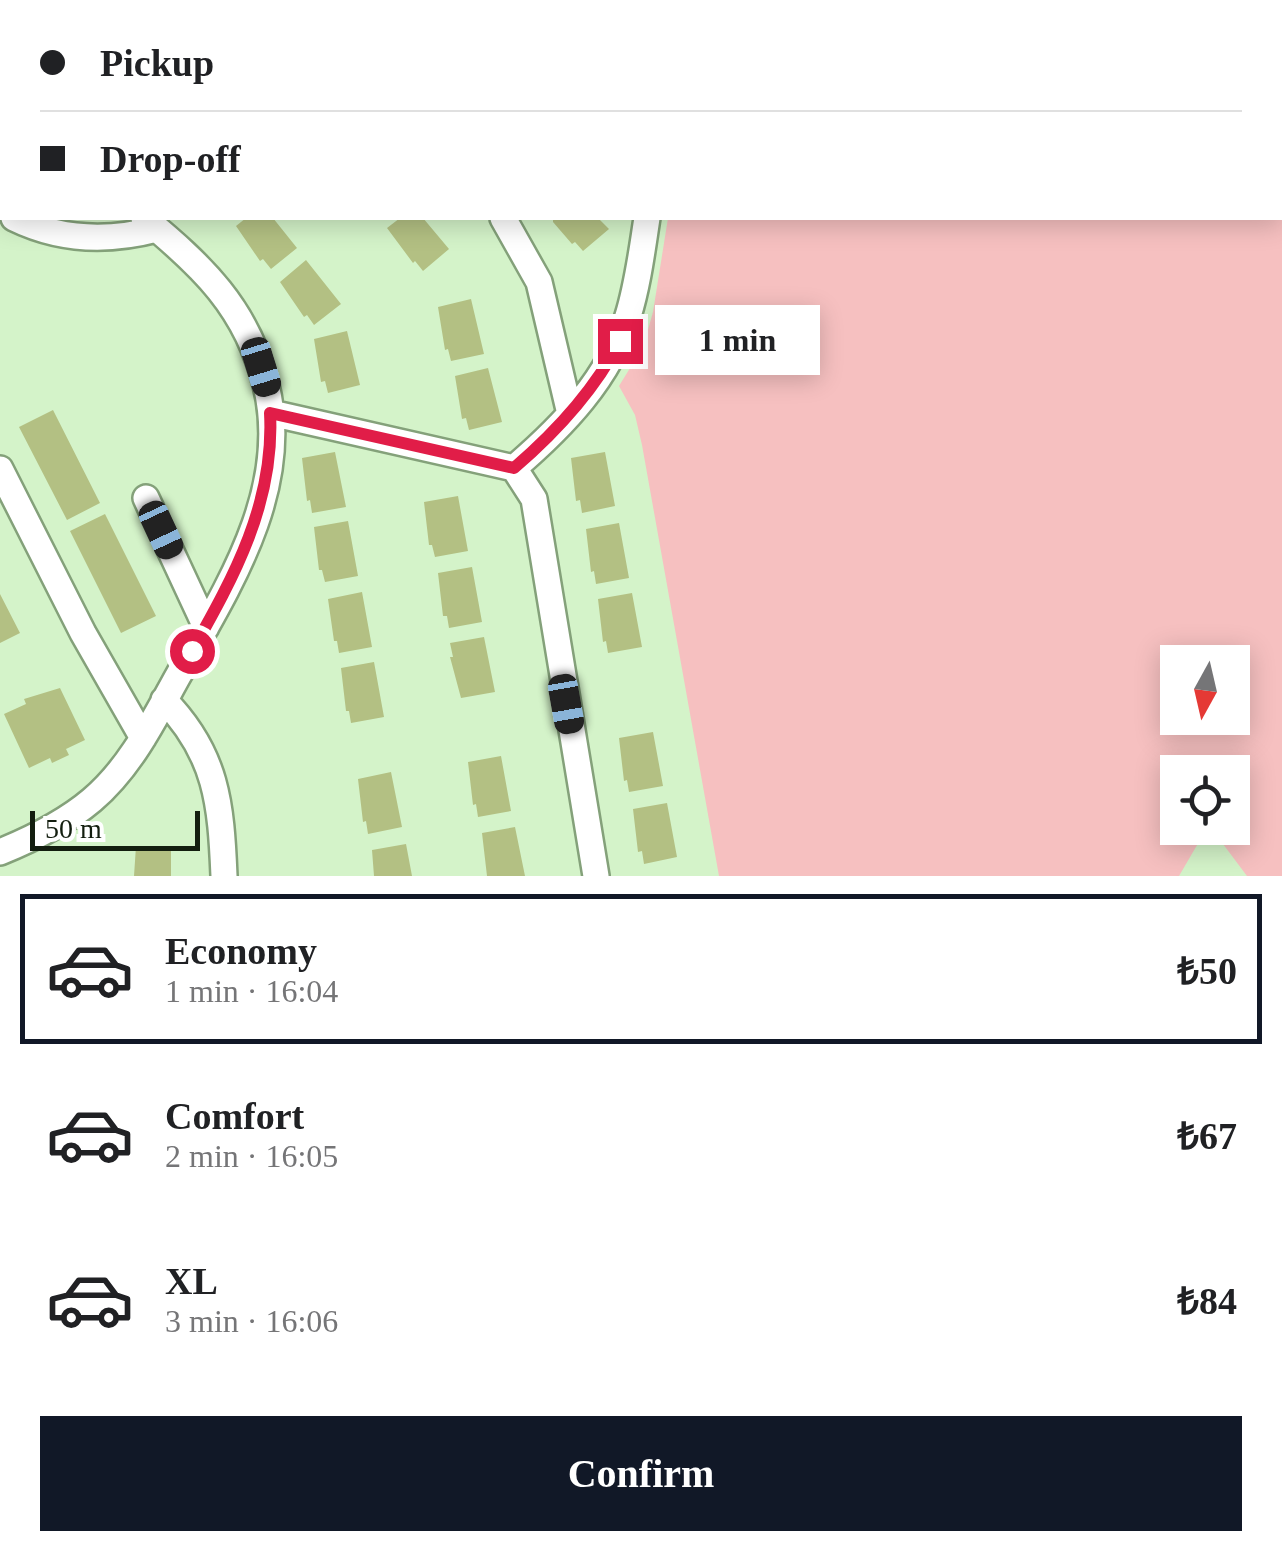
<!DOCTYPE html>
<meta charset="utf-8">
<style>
:root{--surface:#fff;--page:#f2f2f2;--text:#202124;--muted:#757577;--line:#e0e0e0;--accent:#111827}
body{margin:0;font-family:Georgia,serif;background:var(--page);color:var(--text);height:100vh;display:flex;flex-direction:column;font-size:38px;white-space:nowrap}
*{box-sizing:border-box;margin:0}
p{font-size:32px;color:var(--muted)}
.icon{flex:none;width:55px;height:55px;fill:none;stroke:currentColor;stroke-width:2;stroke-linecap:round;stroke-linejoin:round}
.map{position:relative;height:876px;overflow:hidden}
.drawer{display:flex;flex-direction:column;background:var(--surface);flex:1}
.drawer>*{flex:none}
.banner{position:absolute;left:0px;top:0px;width:1282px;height:220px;box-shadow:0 5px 25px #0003;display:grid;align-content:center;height:220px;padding:0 40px;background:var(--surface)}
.needle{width:65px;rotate:188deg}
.buttons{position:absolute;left:1160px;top:645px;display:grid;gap:20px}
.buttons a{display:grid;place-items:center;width:90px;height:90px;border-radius:0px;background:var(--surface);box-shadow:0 5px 25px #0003;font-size:50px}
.scale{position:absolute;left:30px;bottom:25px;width:170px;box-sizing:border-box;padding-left:10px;border:5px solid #131e0f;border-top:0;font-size:28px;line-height:35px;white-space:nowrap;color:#131e0f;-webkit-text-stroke:8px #fff;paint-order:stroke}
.end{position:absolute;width:45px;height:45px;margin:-22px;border:12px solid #e11d48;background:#fff;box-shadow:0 0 0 5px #fff}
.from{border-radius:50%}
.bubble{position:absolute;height:70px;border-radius:0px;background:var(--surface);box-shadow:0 5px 25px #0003;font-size:32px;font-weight:700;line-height:70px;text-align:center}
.car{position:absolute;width:30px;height:60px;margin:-30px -15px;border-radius:12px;box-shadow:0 0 8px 2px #0007;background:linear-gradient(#222 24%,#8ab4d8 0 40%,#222 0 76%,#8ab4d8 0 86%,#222 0)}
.banner b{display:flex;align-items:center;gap:35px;height:95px;font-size:38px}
.banner b+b{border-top:2px solid var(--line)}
.banner i{width:25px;height:25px;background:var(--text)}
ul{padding:18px 0 0;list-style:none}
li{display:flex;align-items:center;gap:30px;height:150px;margin:0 20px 15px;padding:0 20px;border:5px solid transparent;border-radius:0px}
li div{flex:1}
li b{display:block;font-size:38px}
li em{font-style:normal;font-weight:700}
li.on{border-color:var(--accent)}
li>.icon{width:90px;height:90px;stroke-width:1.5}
.button{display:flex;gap:20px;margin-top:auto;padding:20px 40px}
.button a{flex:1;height:115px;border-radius:0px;background:var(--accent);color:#fff;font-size:40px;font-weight:700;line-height:115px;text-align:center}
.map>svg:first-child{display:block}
</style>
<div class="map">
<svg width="1282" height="876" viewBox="0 0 1282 876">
<rect width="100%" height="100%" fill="#d4f3c9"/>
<path fill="#f6c0c0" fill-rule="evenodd" d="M706 0H1282V876H1247L1211 828H1232V772H1178V828H1207L1179 876H719L642 445 635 415 619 386 643 347 653 312 668 218H1280V2H705ZM1178 662H1232V718H1178Z"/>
<path fill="#b3c083" d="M246 218H273L297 248 271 269 263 259 260 261 236 226Z
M400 218H423L449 249 423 271 415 261 413 263 387 228Z
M553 218H598L609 229 583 251 575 242 572 244 553 222Z
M306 260 341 304 314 325 307 315 304 317 280 282Z
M471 299 484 354 451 361 448 349 445 350 438 307Z
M347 331 360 385 328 393 325 381 321 382 314 339Z
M488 368 502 422 469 430 466 418 462 419 455 376Z
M53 410 100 503 67 520 19 427Z
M335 452 346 507 312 513 310 500 307 501 302 458Z
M605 452 615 506 582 513 580 500 576 501 571 458Z
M458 496 468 551 435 557 432 545H429L424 502Z
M105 514 156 616 121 633 70 531Z
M348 521 358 576 325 582 322 570H319L314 527Z
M619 523 629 578 596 584 594 571 591 572 586 529Z
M472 567 482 622 449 628 447 616H443L438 573Z
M362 592 372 647 339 653 337 641H334L328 599Z
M632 593 642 647 608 653 606 641 603 642 598 599Z
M0 594 20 633 0 643Z
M484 637 495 692 461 698 450 657H453L450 643Z
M374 662 384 717 351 723 349 711H346L341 668Z
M60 688 85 740 66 749 69 755 52 763 50 758 29 768 4 714 26 704 24 699Z
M653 732 663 786 629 792 627 780 624 781 619 738Z
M501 756 511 811 478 817 476 804 473 805 468 762Z
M391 772 402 827 368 834 366 821 363 822 358 779Z
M667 803 677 857 644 864 642 851 638 852 633 809Z
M515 827 525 876H487L482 833Z
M406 844 412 876H374L372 850Z
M136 846H171V876H134Z"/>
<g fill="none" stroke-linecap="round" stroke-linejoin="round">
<defs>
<path id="minor" d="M260 0 263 2
M660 0 663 2
M682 2 683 0
M0 98 2 100
M14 218C61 241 108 242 157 229
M503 218 539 282 570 414
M271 413 514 468 534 499 596 876
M514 468C562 427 610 378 628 316 638 284 642 250 647 218
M0 469 83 633 143 738
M146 498 206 627
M164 700C217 754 221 804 224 876
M0 852C32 839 66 822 92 800 131 767 154 719 178 676 227 589 292 490 266 385 247 308 202 266 144 218"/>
</defs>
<use href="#minor" stroke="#84a17a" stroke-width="30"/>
<use href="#minor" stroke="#fff" stroke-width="25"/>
</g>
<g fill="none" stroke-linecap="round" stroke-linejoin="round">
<path stroke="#e11d48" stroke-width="12" d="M192 651C234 577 275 502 270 413L514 468C556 432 594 391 620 341"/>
</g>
</svg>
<div class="buttons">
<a><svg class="needle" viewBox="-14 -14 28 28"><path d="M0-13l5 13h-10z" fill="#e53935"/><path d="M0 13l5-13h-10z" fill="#757577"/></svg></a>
<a><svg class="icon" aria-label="locate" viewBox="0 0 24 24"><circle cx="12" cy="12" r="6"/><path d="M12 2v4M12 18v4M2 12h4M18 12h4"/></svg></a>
</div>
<div class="scale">50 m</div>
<i class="end from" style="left:192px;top:651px"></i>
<i class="end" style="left:620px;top:341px"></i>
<div class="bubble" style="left:655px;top:305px;width:165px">1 min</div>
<i class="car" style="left:261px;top:367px;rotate:163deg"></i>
<i class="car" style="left:161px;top:530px;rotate:155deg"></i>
<i class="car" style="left:566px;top:704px;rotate:170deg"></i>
<div class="banner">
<b><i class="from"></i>Pickup</b>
<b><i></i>Drop-off</b>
</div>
</div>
<section class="drawer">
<ul>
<li class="on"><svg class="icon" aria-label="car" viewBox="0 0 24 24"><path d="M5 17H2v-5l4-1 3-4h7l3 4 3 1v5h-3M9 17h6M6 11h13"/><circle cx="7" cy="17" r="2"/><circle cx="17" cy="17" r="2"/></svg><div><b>Economy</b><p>1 min · 16:04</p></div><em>₺50</em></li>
<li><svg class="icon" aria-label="car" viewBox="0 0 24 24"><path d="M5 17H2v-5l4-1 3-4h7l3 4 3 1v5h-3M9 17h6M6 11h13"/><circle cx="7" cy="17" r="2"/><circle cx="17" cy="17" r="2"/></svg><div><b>Comfort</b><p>2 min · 16:05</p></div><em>₺67</em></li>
<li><svg class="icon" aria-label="car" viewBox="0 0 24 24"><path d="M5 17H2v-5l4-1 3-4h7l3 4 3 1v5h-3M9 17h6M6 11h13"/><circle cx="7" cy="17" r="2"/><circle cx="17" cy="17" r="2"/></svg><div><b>XL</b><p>3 min · 16:06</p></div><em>₺84</em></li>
</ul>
<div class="button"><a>Confirm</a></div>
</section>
